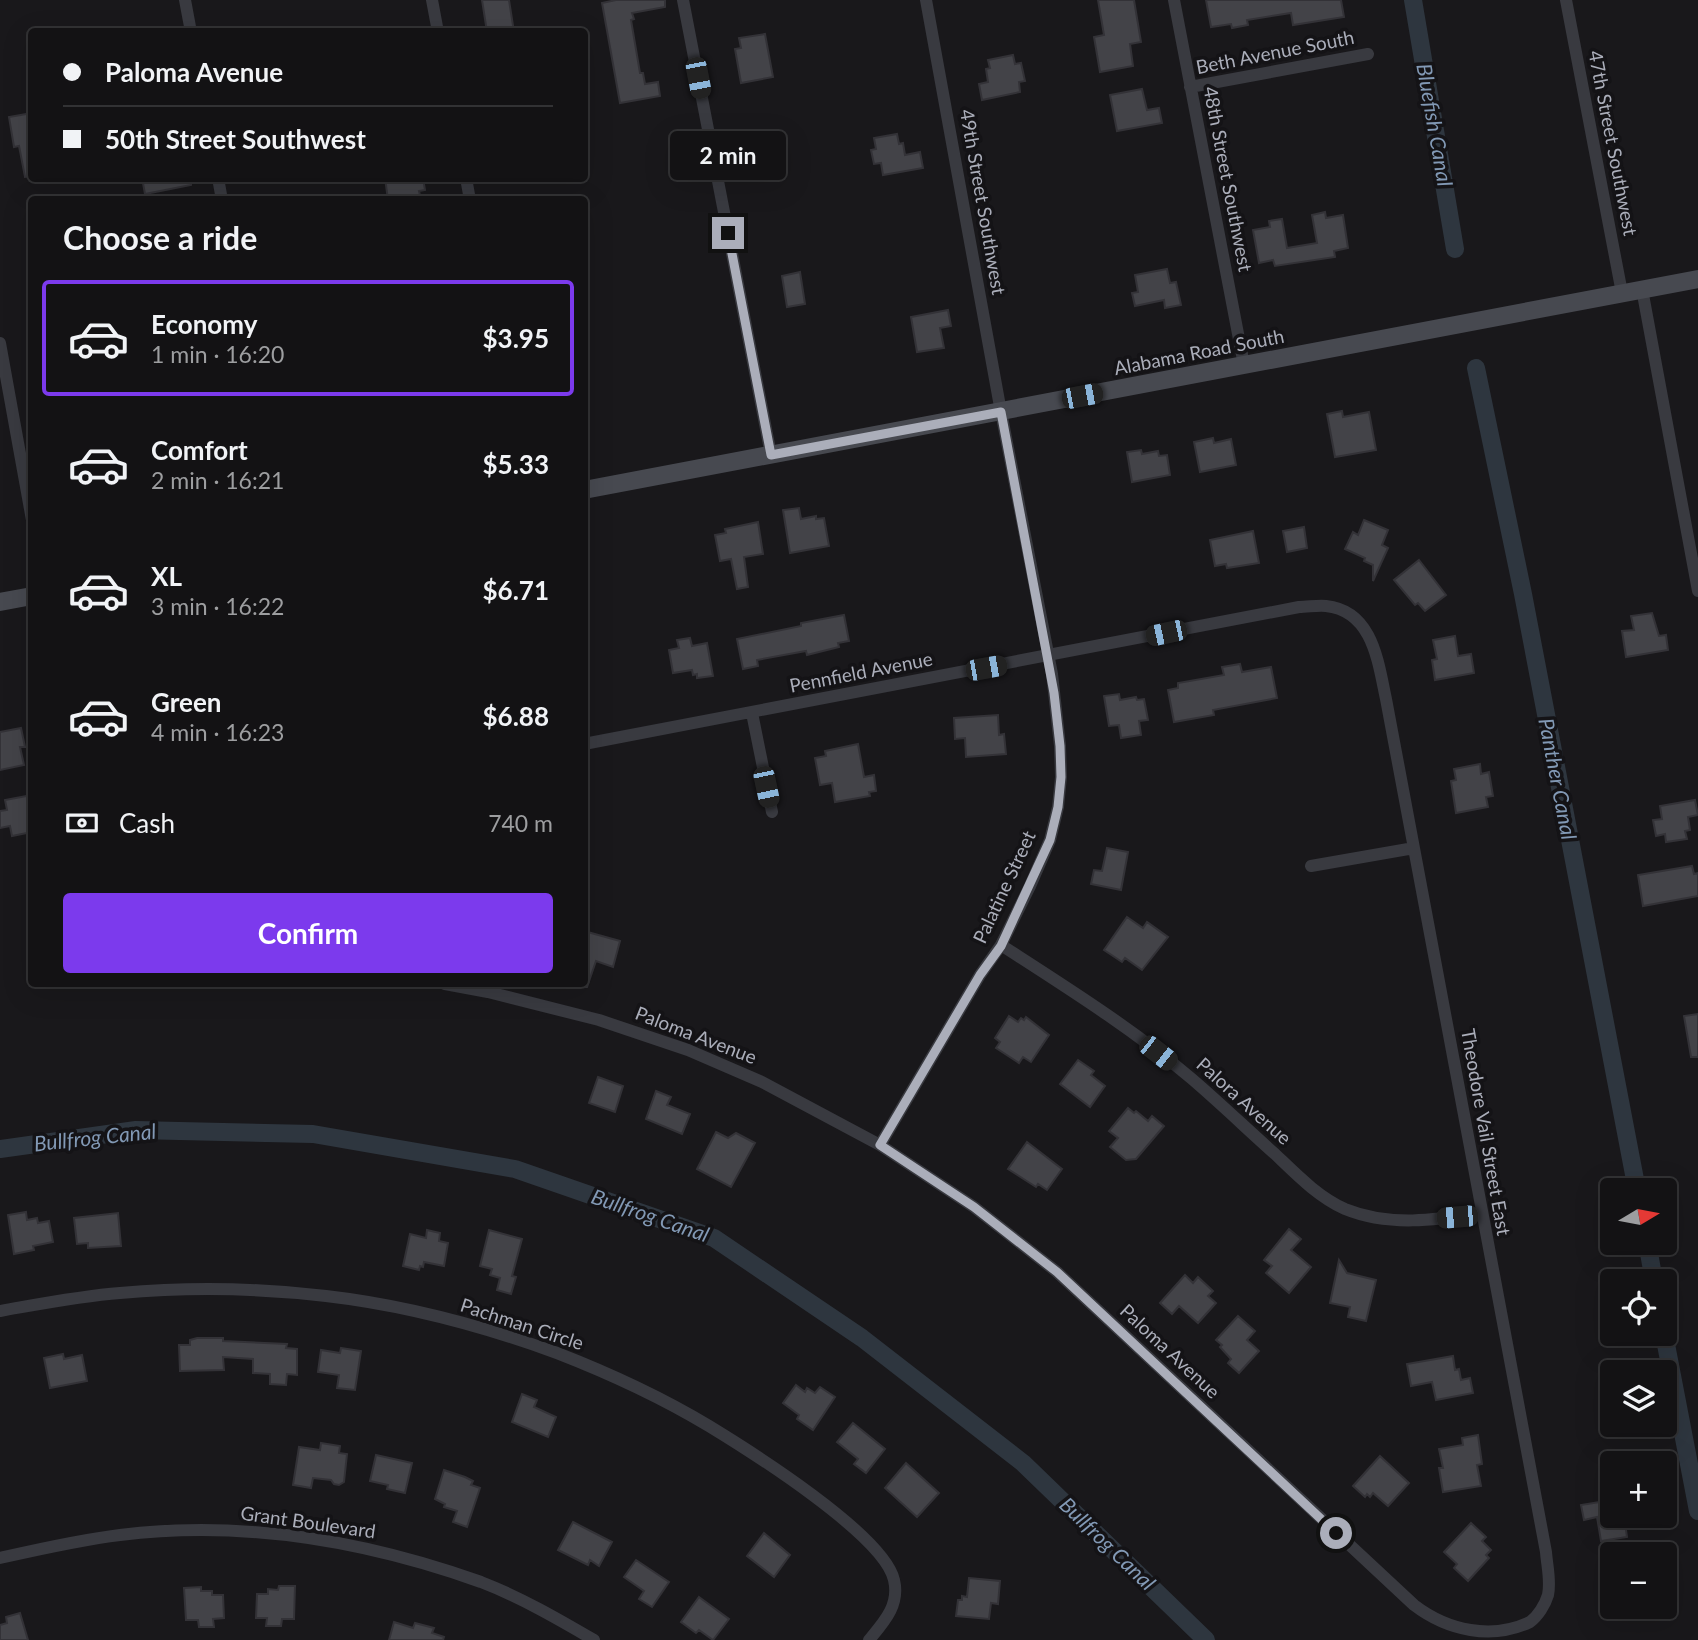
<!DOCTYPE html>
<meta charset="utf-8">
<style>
:root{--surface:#131214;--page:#202022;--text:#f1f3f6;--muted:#9d9ea0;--line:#323234;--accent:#7c3aed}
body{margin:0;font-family:Lato,sans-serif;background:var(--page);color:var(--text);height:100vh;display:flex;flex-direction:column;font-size:26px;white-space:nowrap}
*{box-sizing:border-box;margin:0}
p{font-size:23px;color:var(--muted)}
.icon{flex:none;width:38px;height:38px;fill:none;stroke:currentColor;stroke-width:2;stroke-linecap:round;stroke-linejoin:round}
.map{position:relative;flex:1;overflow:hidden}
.side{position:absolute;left:28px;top:196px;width:560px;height:791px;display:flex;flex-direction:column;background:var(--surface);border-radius:7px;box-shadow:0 7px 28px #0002,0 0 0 2px var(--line)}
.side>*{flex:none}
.guide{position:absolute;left:28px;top:28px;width:560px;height:154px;border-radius:7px;box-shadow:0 7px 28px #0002,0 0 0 2px var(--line);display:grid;align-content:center;height:154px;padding:0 35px;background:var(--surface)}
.needle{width:46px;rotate:80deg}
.buttons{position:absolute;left:1600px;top:1178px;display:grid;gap:14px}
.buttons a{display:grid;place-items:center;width:77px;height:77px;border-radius:7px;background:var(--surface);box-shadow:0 7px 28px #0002,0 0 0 2px var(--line);font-size:35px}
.end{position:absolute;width:32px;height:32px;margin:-16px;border:9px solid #abaeba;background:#111;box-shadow:0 0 0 4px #111}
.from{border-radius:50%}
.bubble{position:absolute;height:49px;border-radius:7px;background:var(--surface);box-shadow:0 7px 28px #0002,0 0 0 2px var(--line);font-size:23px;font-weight:700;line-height:49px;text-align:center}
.car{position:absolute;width:21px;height:42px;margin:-21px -10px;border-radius:9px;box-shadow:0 0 5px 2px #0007;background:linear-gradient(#222 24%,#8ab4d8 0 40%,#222 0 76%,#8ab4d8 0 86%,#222 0)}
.guide b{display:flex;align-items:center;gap:24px;height:66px;font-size:26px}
.guide b+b{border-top:2px solid var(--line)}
.guide i{width:18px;height:18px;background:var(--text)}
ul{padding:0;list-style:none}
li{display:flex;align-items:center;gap:21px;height:116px;margin:0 14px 10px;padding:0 21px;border:4px solid transparent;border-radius:7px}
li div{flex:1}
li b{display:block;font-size:26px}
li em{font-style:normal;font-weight:700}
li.selected{border-color:var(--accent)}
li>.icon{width:63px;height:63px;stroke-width:1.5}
h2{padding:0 35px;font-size:32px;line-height:84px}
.pay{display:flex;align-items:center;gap:18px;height:77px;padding:0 35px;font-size:26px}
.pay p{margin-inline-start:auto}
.cta{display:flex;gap:14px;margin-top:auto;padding:14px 35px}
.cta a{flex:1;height:80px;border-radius:7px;background:var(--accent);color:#fff;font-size:28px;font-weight:700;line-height:80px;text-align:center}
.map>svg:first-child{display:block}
</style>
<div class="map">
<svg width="1698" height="1640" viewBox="0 0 1698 1640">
<rect width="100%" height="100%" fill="#19181b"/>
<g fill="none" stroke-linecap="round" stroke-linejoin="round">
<path stroke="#2e363f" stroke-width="18" d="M1413 0 1455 249
M1476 368 1523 594 1637 1190
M0 1149 136 1130 313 1134 515 1169 714 1238 862 1338 1023 1463 1206 1640
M1647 1242 1654 1281
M1664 1334 1698 1511"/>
</g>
<path fill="#434348" stroke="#333237" stroke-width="2" d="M482 0H509L514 32H487Z
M616 0H665V7L632 13 634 19 631 20 640 73H643L645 84 658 82 660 96 620 103 602 3Z
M1098 0H1134L1141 42 1130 44 1133 66 1100 72 1094 37 1104 35Z
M1206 0H1341L1344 17 1293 25 1291 13 1247 20 1248 25 1232 28 1231 24 1211 27Z
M765 34 773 77 741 83 735 49 741 48 739 38Z
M1013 55 1015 64 1021 63 1025 81 1019 82 1020 92 982 100 979 84 988 82 986 69 990 68 988 60Z
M1142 89 1147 110 1159 108 1162 123 1117 131 1110 95Z
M32 113V176L25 177 19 146 14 147 9 117Z
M897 134 899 144 903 143 905 155 920 152 923 168 883 175 881 163 874 164 871 150 876 149 874 138Z
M142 178H191V185L145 194Z
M385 178H423L425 190 419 191 421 200H388Z
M1325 212 1326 218 1343 215 1348 248 1334 251 1335 257 1275 266 1273 260 1259 263 1253 230 1270 227 1269 221 1282 219 1287 248 1317 243 1312 215Z
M1167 269 1170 283 1176 282 1181 305 1165 308 1164 300 1135 306 1132 293 1138 292 1135 275Z
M800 272 805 304 787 307 782 276Z
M948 310 951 326 940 328 944 348 917 352 911 317Z
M1342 411 1343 417 1369 412 1376 450 1335 457 1327 414Z
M1213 438 1214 443 1231 439 1236 465 1200 472 1194 442Z
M1141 450 1142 454 1158 451 1159 456 1167 455 1170 475 1132 482 1127 452Z
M799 508 801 519 816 516V519L824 518 829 546 790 553 783 510Z
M1364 520 1388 530 1382 545 1388 548 1373 581V565L1364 561 1365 558 1345 549 1353 532 1358 535Z
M758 522 763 554 744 557 748 587 737 589 731 559 720 561 715 535 726 533 725 529Z
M1304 527 1307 548 1287 552 1283 531Z
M1253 531 1259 563 1227 568 1226 564 1215 566 1210 540Z
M1419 560 1446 595 1425 611 1418 603 1415 605 1394 580Z
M1652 613 1659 636 1666 635 1668 650 1626 657 1622 631 1634 630 1631 616Z
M844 615 849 641 838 643 839 647 807 655 806 651 757 660 758 666 743 669 737 639 801 626V623Z
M1455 636 1458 656 1471 654 1474 673 1435 680 1432 660 1437 659 1433 640Z
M690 638 692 646 707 643 713 676 697 678V674L693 675 692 670 673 673 669 650 679 648 677 640Z
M1240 664 1242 672 1271 667 1277 698 1213 710 1214 715 1174 722 1168 690 1178 688V683L1224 675 1222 667Z
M1119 694 1120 700 1136 697 1137 700 1144 699 1148 720 1139 721 1141 735 1121 738 1119 725 1109 726 1104 696Z
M998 715 999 735 1004 734 1006 754 966 757 965 738 955 739 954 718Z
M21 728 25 747H20L24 765 0 770V732Z
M858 744 864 777 874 775 876 791 869 792 870 796 835 802 832 783 820 785 815 758 826 756 825 751Z
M1480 764 1481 774 1489 772 1493 796 1486 797 1488 807 1456 813 1451 781 1456 780 1454 769Z
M32 795V832L12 836 10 826 0 828V811L7 810 5 800Z
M1695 800 1698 815 1688 817 1690 830 1685 831 1687 839 1666 842 1665 834 1656 836 1653 820 1662 819 1660 806Z
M1107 848 1128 852 1121 890 1091 884 1094 870 1102 871Z
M1692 866 1694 874 1698 873V896L1643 906 1638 875Z
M1127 917 1143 928 1147 922 1168 937 1142 970 1125 958 1122 962 1104 950Z
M584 931 620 941 613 967 596 961 587 987H584Z
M1698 1014V1057H1691L1684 1016Z
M1009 1016 1018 1022 1021 1018 1024 1020 1026 1017 1049 1035 1031 1062 1023 1057 1019 1063 996 1048 1000 1042 995 1038Z
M1078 1060 1094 1071 1091 1075 1105 1086 1090 1107 1060 1084Z
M598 1077 623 1086 615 1112 589 1103Z
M656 1091 671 1097 667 1105 690 1114 682 1134 646 1119Z
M1128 1108 1134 1113 1136 1111 1148 1121 1152 1116 1164 1126 1136 1159 1126 1160 1110 1147 1118 1138 1109 1131Z
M716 1132 728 1138 736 1133 755 1143 731 1187 697 1169Z
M1027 1142 1062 1169 1047 1190 1038 1184 1036 1187 1008 1169Z
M26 1212 27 1220 37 1218 38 1223 49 1221 53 1242 33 1246 34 1250 14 1254 8 1215Z
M118 1213 121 1246 88 1248V1243L77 1244 74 1218Z
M1289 1229 1301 1239 1291 1250 1311 1267 1289 1293 1266 1273 1272 1266 1264 1260Z
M427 1230 440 1233 439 1241 448 1243 444 1266 424 1262 423 1267 420 1266 419 1270 403 1266 410 1234 426 1238Z
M489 1230 522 1239 512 1276 516 1277 511 1294 497 1290 500 1278 490 1275 492 1269 480 1266Z
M1339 1260 1347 1273 1376 1280 1366 1321 1348 1317 1350 1307 1330 1303Z
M1185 1275 1193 1283 1198 1277 1213 1291 1208 1296 1216 1303 1198 1323 1179 1306 1172 1314 1160 1303Z
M1238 1316 1255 1331 1247 1340 1259 1351 1239 1373 1228 1363 1231 1359 1220 1347 1222 1345 1216 1340Z
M197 1338H223V1341L287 1344 286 1348 297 1349V1375L287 1374 286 1385 270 1384V1374L253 1373V1359L223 1357 224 1370 180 1371 179 1345H190V1340Z
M341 1348 361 1351 355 1390 337 1388 339 1375 318 1372 321 1350 340 1353Z
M63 1354 64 1359 82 1355 87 1381 50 1388 44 1358Z
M1453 1356 1455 1370 1459 1369 1461 1380 1470 1378 1473 1393 1436 1400 1432 1382 1411 1386 1407 1364Z
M796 1385 805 1392 807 1388 815 1393 820 1387 835 1397 813 1430 797 1419 799 1415 783 1403Z
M522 1394 537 1400 534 1407 556 1417 548 1437 512 1422Z
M853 1423 885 1449 866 1473 854 1464 858 1459 837 1442Z
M1478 1435 1482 1464 1477 1465 1481 1486 1443 1492 1439 1468H1443L1439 1449 1463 1445 1462 1438Z
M321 1443 340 1446 339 1453 347 1454 344 1482 339 1485 334 1484 331 1480 313 1478 311 1488 293 1485 299 1447 320 1450Z
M376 1455 412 1463 405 1493 387 1489 388 1485 370 1481Z
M1380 1456 1409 1483 1388 1506 1373 1493 1370 1497 1367 1494 1365 1497 1353 1486Z
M906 1463 939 1493 917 1517 885 1488Z
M444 1470 465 1477 473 1481 471 1485 480 1488 467 1527 453 1522 457 1511 444 1507 445 1504 435 1499Z
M1612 1500V1516H1624L1627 1537 1601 1541 1597 1517 1584 1520 1581 1505Z
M573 1522 612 1542 599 1566 590 1560 588 1565 558 1550Z
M1471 1523 1486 1537 1482 1541 1491 1550 1486 1555 1489 1558 1468 1581 1454 1568 1457 1564 1444 1552Z
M764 1533 790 1555 774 1577 747 1556Z
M636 1560 669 1582 652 1607 639 1599 644 1591 624 1577Z
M969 1578 1000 1581 998 1604 991 1603 989 1619 956 1616 958 1600H962V1596L967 1597Z
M279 1586H295L294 1619H282L281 1626H266L267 1618H256L257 1594H268V1589L278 1590Z
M201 1587V1591H212V1595H223L224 1618 213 1619 214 1627H199L198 1620H186L184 1588Z
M699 1597 729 1619 713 1640 699 1630 696 1633 681 1622Z
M20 1613 28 1640H0V1625L7 1623 6 1617Z
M394 1622 413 1628 415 1623 434 1628 432 1633 444 1637 443 1640H389Z"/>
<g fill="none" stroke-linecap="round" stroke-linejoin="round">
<path stroke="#393a40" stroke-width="12" d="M185 0 191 32
M432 0 438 32
M683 0 771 455
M1174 0 1244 365
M1566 0 1622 293
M1190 87 1368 54
M218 178 222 200
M466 178 470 200
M1642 289 1698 591
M0 343 32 520
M752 713 772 812
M1311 866 1414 848
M1001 945C1066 987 1133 1029 1192 1079 1220 1103 1247 1129 1275 1154 1296 1174 1318 1197 1345 1209 1389 1227 1436 1220 1481 1213
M445 984 488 992 599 1020 688 1050 762 1082 880 1145 974 1207 1057 1272 1414 1605C1448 1631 1492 1640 1530 1622 1538 1616 1545 1605 1548 1595 1551 1581 1547 1566 1546 1552L1386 699C1378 662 1373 611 1326 606 1318 605 1308 607 1299 607L584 744
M880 1145 980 975 1001 945 1030 886 1050 840 1058 807 1061 777 1060 746 1052 674 1001 412 926 0
M0 1311C40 1304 80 1296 120 1293 188 1287 258 1288 326 1296 404 1305 483 1326 557 1353 606 1372 664 1399 709 1426 750 1451 884 1535 894 1580 900 1605 884 1622 869 1640
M0 1558C40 1549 79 1540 120 1535 242 1520 366 1541 481 1582 520 1597 558 1619 594 1640"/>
<path stroke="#474950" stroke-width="18" d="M584 490 1698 279
M0 602 32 596"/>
</g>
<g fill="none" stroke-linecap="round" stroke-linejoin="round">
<path stroke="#abaeba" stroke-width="9" d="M728 233 771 455 1001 412 1054 693 1060 746 1061 777 1058 807 1050 840 1001 946 980 975 880 1145 974 1207 1057 1272 1336 1533"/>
</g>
<g text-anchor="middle" stroke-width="7" stroke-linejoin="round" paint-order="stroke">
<g font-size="19" fill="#abaeba" stroke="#141316">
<text transform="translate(1275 52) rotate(-11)" y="7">Beth Avenue South</text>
<text transform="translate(1613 143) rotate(79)" y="7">47th Street Southwest</text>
<text transform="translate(1228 179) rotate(79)" y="7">48th Street Southwest</text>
<text transform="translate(983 202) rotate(80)" y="7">49th Street Southwest</text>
<text transform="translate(1199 352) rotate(-11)" y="7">Alabama Road South</text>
<text transform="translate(861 672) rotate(-11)" y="7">Pennfield Avenue</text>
<text transform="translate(1004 887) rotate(-65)" y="7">Palatine Street</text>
<text transform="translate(696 1035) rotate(21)" y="7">Paloma Avenue</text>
<text transform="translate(1244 1101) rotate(42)" y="7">Palora Avenue</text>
<text transform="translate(1486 1132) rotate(80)" y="7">Theodore Vail Street East</text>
<text transform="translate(522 1324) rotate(18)" y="7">Pachman Circle</text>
<text transform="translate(1170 1351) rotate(43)" y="7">Paloma Avenue</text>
<text transform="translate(308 1522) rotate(8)" y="7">Grant Boulevard</text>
</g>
<g font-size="21" font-style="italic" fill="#8299b5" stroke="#141316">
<text transform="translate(1434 125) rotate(80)" y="7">Bluefish Canal</text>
<text transform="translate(1557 779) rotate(79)" y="7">Panther Canal</text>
<text transform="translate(95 1138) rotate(-6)" y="7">Bullfrog Canal</text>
<text transform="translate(650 1216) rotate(19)" y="7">Bullfrog Canal</text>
<text transform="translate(1107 1544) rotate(44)" y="7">Bullfrog Canal</text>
</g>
</g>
</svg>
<div class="buttons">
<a><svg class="needle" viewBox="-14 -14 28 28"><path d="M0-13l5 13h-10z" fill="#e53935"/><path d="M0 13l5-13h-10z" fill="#9d9ea0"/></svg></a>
<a><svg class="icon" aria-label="locate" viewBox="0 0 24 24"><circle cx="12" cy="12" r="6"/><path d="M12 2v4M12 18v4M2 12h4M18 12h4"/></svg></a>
<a><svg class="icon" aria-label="layers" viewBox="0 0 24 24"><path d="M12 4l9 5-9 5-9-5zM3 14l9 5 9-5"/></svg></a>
<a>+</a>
<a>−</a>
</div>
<i class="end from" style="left:1336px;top:1533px"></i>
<i class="end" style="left:728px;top:233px"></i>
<div class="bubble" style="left:670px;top:131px;width:116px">2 min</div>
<i class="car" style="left:698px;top:78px;rotate:169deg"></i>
<i class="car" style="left:1082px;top:396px;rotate:79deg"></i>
<i class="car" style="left:1166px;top:633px;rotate:258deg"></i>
<i class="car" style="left:986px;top:668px;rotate:80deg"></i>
<i class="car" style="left:766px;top:787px;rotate:168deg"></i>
<i class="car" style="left:1158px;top:1053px;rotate:128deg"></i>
<i class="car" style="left:1457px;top:1217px;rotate:265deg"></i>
<div class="guide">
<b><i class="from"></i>Paloma Avenue</b>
<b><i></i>50th Street Southwest</b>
</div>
<section class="side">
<h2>Choose a ride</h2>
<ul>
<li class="selected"><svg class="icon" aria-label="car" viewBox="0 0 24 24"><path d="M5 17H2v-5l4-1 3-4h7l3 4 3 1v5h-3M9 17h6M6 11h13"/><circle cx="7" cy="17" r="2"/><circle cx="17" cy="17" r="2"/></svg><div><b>Economy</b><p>1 min · 16:20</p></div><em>$3.95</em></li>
<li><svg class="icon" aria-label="car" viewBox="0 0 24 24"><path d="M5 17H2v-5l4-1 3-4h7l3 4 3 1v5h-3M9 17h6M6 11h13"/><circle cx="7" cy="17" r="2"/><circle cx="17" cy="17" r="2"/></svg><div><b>Comfort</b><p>2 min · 16:21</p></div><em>$5.33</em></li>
<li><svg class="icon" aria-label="car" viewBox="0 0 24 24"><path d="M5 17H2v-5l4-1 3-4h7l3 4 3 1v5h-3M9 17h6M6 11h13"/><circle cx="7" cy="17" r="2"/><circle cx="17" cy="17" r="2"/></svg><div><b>XL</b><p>3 min · 16:22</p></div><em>$6.71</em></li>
<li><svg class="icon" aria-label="car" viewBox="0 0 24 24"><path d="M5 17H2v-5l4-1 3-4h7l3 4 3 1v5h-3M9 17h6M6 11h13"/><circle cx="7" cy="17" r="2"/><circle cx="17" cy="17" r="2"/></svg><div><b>Green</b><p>4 min · 16:23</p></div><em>$6.88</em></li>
</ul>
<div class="pay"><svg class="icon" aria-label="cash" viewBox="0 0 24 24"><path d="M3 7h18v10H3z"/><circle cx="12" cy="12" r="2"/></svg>Cash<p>740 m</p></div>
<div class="cta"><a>Confirm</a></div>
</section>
</div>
